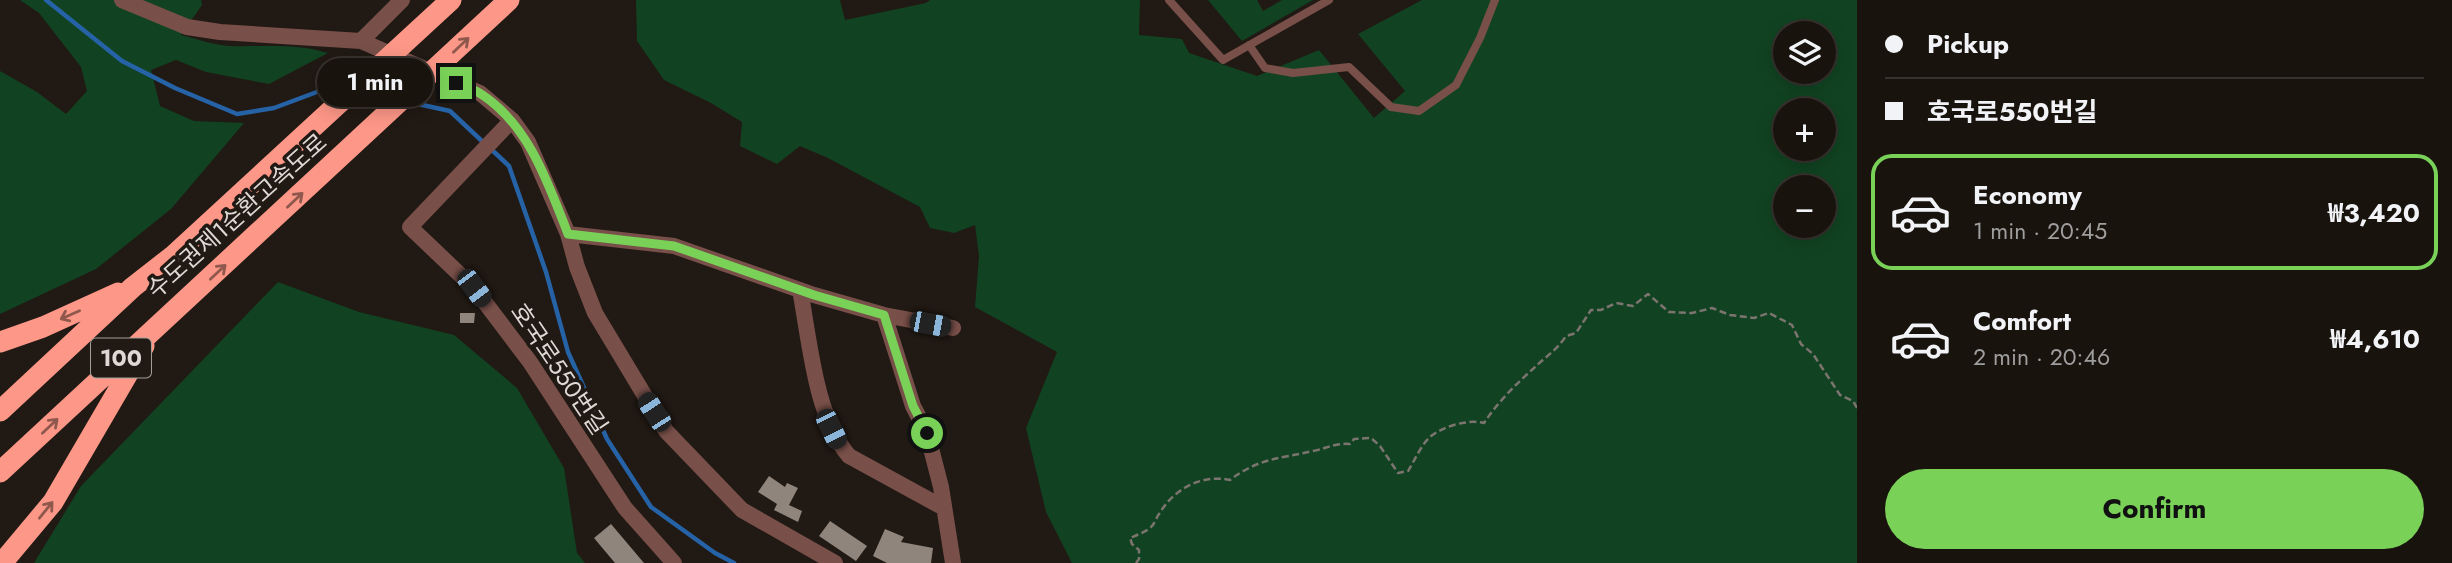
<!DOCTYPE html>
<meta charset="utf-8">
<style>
:root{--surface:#19130e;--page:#26201c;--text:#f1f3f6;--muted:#9f9e9e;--line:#37322e;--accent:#79d158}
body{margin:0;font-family:Jost,"Noto Sans KR",sans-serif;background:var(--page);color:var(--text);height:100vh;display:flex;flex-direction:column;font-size:26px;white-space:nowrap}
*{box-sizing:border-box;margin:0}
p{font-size:23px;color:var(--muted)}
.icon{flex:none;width:38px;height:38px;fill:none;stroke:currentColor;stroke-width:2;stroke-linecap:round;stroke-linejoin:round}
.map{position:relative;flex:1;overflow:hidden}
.panel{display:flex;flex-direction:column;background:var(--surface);width:595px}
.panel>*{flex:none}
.hud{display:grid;align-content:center;height:154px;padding:0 28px;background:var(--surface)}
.buttons{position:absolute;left:1773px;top:21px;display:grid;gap:14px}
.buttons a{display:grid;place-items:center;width:63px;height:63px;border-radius:50%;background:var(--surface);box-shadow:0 4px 18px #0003,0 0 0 2px var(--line);font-size:35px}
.end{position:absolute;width:32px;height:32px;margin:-16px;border:9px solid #79d158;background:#111;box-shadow:0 0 0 4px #111}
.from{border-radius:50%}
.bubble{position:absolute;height:49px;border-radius:24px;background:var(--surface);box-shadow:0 4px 18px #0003,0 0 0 2px var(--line);font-size:23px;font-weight:700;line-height:49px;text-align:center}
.car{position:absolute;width:21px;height:42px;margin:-21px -10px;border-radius:9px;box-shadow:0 0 5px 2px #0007;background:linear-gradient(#222 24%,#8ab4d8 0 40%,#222 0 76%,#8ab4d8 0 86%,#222 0)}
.hud b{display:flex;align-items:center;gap:24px;height:66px;font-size:26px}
.hud b+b{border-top:2px solid var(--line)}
.hud i{width:18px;height:18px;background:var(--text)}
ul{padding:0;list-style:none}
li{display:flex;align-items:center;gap:21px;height:116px;margin:0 14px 10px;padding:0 14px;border:4px solid transparent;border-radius:21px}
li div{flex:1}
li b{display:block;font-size:26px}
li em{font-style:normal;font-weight:700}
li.current{border-color:var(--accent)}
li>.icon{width:63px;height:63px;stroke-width:1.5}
.cta{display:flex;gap:14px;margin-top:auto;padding:14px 28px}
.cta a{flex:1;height:80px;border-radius:42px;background:var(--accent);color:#111;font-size:28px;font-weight:700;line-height:80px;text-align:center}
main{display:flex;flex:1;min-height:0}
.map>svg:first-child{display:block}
</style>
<main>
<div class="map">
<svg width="1857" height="563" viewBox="0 0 1857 563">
<rect width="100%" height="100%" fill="#211913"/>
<path fill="#114322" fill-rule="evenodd" d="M20 0H201L202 5 181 35C197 39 214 45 230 46 263 47 296 43 328 53L269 84 206 72 176 60 151 70 160 106 194 121 244 123 171 209 96 269 0 314V71L37 92 66 114 87 91 81 67 39 13Z
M636 0H840L845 20 926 3 930 0H1140L1139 35 1182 39 1189 53 1257 76 1319 50 1374 118 1405 91 1358 34 1422 0H1857V563H1072L1046 512 1026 428 1057 352 975 307 979 256 975 225 954 233 930 228 920 207 828 158 800 146 777 164 740 146 742 122 711 103 664 80 637 41ZM1785 33H1824V72H1785ZM1785 110H1824V149H1785ZM1785 187H1824V226H1785Z
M1208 0H1257L1263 11 1282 0H1313L1242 41Z
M278 282 359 312 454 335 517 388 564 468 577 553 585 563H34L81 486Z"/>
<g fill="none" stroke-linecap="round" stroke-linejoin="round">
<path stroke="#2562a6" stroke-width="4.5" d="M46 0 122 61 175 88 237 114 274 108 333 86 346 88
M361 92 394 99
M409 102 450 111 484 143
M491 149 509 166 546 272 568 352 607 439 651 507 715 553 734 563"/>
</g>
<path fill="#8f857d" d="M460 313H475L474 323H460Z
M769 476 785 487 787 483 798 488 789 505 802 511 798 522 774 510 777 504 758 492Z
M830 521 867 546 856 561 819 536Z
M611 524 644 563H615L594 538Z
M885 529 904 537 901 542 933 548 931 563H887L873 556Z"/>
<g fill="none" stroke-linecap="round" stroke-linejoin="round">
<path stroke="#7b746f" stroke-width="2.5" stroke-dasharray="7 3.5" stroke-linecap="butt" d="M1136 563 1139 559V550L1132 544 1130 538C1137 535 1145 532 1150 528 1155 524 1156 518 1159 514 1174 489 1201 474 1230 480 1259 458 1278 459 1313 451 1328 448 1334 443 1350 444L1354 439 1371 438 1380 446 1398 473 1408 471C1415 460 1421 445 1430 437 1443 426 1468 419 1484 423 1497 403 1516 384 1534 368 1545 357 1557 350 1566 336L1576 333 1591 310H1601L1616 303 1633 306 1648 294 1669 312 1692 313 1712 308 1730 315 1754 318 1769 313 1792 325 1801 344 1813 354 1840 395 1853 401 1857 408"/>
<path stroke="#784f49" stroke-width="8" d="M1169 0 1223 60 1329 0
M1249 45 1265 68 1293 73 1349 67 1391 107 1419 111 1456 85 1480 38 1495 0"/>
<path stroke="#784f49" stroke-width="16" d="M122 0 187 27 220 32 361 41 480 93 512 120 528 142 568 234 577 267 595 313 666 431 742 510 835 563
M361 41 402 0
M512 120 410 227 474 288 530 362 625 508 674 563
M568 234 674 246 814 295 884 315 953 328
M800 290C810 342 815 416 849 456L944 508
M884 315 913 406 927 433 941 487 953 563"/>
<path stroke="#fd9787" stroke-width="21" d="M0 342 43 327 118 293
M0 411 133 287 174 255 451 0
M0 472 509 0
M2 563 53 502 144 346"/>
</g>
<defs><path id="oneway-shaft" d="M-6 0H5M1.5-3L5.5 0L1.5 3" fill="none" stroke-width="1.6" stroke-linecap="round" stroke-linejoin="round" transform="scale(1.75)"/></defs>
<g stroke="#8f584d">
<use href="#oneway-shaft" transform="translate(461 45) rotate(-43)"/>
<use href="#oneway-shaft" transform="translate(295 200) rotate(-43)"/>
<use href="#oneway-shaft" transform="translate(218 272) rotate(-43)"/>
<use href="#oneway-shaft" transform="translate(70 315) rotate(156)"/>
<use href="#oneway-shaft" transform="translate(50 426) rotate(-43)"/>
<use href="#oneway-shaft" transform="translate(46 510) rotate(-51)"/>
</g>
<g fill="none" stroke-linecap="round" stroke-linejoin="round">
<path stroke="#79d158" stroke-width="9" d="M456 83C464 86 474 89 481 94 529 125 548 183 568 234L674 246 814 295 884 315 913 406 927 433"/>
</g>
<g text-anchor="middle" stroke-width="7" stroke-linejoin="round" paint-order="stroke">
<rect fill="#211913" stroke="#a59f9a" stroke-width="2" x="91" y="338.5" width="60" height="39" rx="5"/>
<g font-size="23" font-weight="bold" fill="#ded9d4">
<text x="121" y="366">100</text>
</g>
<g font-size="24" fill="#ded9d4" stroke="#211913">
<text transform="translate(237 216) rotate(-42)" y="8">수도권제1순환고속도로</text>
<text transform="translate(559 369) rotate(56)" y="8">호국로550번길</text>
</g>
</g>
</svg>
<div class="buttons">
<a><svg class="icon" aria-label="layers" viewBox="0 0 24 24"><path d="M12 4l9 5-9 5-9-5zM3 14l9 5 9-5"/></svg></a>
<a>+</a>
<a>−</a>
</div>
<i class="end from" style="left:927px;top:433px"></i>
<i class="end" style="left:456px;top:83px"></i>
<div class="bubble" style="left:317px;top:58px;width:116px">1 min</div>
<i class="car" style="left:474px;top:288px;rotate:143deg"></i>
<i class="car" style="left:930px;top:324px;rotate:101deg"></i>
<i class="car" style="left:654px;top:412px;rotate:327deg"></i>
<i class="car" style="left:831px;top:429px;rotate:154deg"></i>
</div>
<section class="panel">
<div class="hud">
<b><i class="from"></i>Pickup</b>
<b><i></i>호국로550번길</b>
</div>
<ul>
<li class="current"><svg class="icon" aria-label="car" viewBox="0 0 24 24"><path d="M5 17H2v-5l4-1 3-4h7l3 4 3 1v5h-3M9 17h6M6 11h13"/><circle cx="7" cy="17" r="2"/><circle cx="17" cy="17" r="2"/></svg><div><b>Economy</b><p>1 min · 20:45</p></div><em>₩3,420</em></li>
<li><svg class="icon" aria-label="car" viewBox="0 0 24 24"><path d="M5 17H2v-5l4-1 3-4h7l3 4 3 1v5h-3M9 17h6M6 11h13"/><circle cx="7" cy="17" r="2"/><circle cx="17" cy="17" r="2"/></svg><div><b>Comfort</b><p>2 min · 20:46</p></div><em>₩4,610</em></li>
</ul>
<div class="cta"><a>Confirm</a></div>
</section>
</main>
